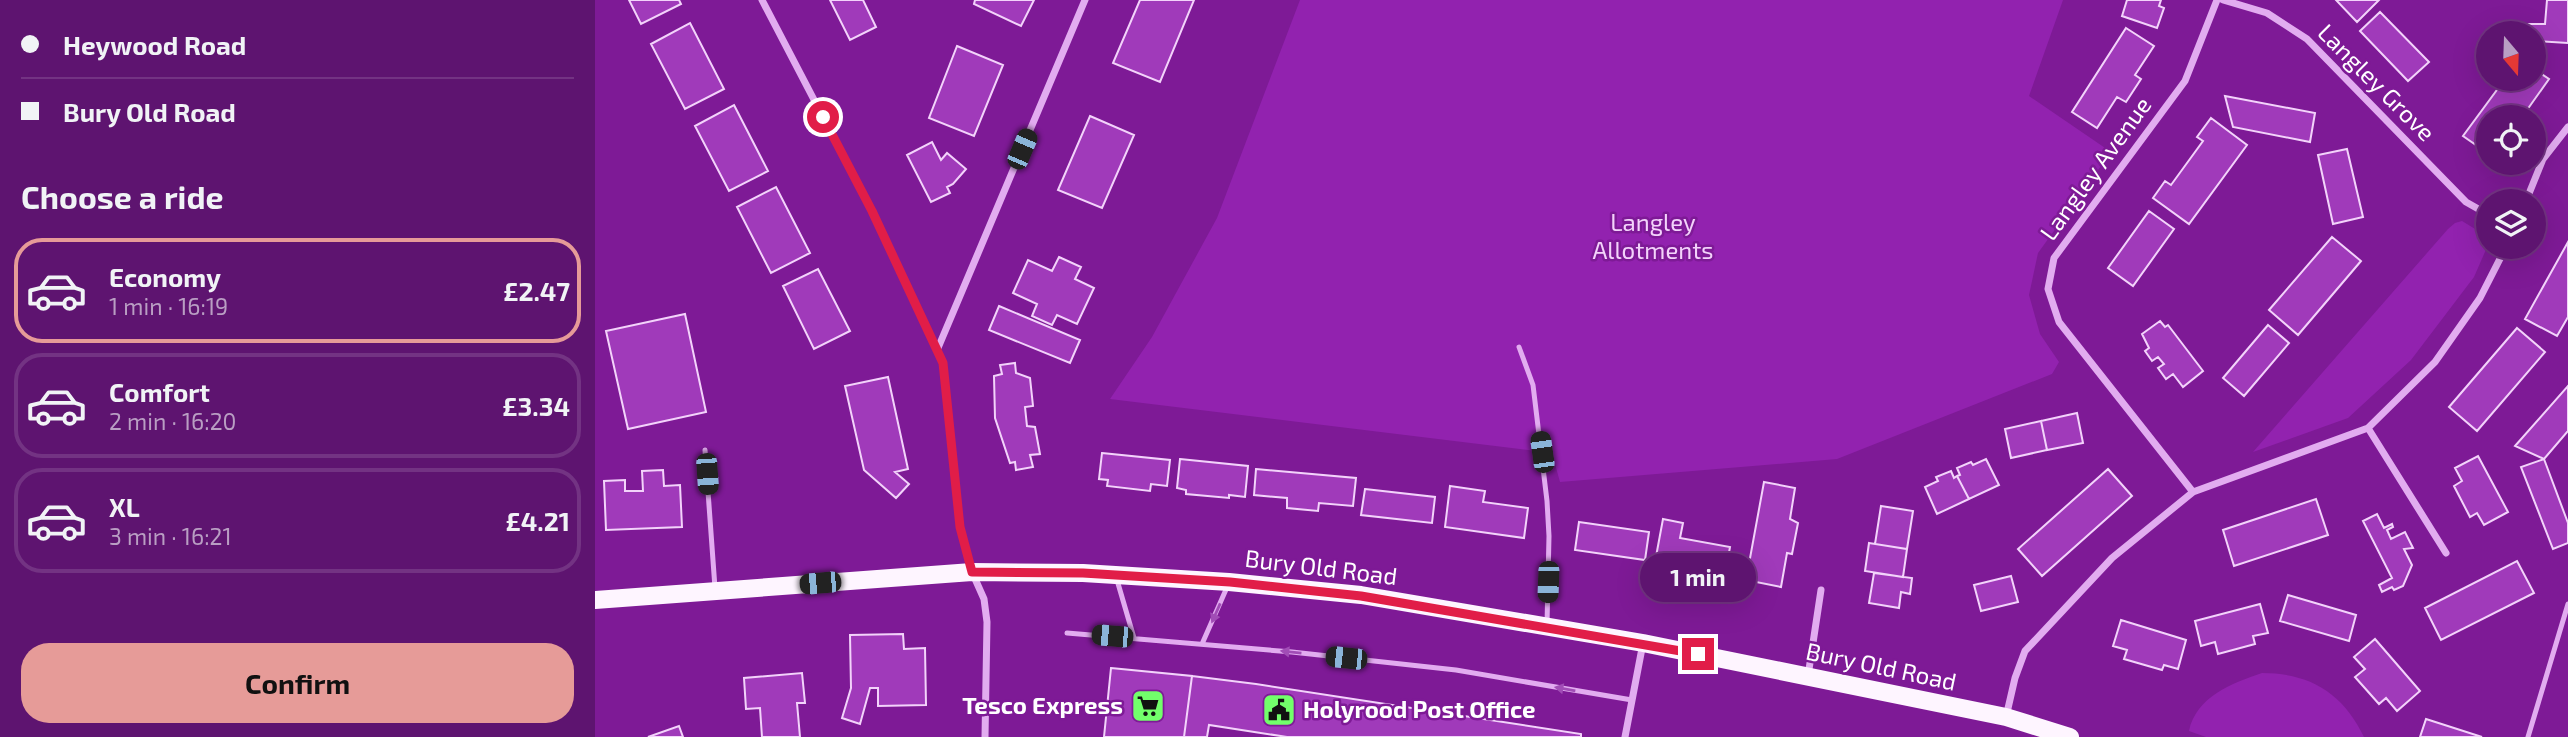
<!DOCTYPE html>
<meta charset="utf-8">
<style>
:root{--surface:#5e1470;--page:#641d75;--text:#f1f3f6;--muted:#b99ec3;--line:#733383;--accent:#e69b98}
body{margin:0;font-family:"Exo 2",sans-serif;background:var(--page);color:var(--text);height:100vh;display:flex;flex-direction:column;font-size:26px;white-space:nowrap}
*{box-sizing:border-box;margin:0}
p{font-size:23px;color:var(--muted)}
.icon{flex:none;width:38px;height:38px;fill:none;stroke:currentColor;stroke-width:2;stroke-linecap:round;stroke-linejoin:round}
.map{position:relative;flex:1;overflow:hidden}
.side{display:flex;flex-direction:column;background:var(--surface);width:595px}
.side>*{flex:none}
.hud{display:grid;align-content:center;height:154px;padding:0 21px;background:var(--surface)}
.needle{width:46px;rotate:161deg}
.tools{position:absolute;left:1881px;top:21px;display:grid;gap:14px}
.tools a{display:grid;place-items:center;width:70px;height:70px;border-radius:50%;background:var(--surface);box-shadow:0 7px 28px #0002,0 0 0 2px var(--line);font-size:35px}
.end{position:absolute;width:32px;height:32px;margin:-16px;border:9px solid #e11d48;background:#fff;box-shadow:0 0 0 4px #fff}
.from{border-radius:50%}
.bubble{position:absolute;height:49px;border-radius:24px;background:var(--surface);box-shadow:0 7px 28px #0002,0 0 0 2px var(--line);font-size:23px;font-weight:700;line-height:49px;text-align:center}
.car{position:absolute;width:21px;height:42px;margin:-21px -10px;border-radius:9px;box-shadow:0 0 5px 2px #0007;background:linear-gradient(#222 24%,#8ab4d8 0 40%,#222 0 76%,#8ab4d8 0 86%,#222 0)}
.hud b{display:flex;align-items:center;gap:24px;height:66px;font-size:26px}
.hud b+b{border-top:2px solid var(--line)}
.hud i{width:18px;height:18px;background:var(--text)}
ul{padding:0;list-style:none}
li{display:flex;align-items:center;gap:21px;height:105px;margin:0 14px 10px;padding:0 7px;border:4px solid var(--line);border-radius:28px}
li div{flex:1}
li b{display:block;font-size:26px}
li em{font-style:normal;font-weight:700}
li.on{border-color:var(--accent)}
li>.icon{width:63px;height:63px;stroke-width:1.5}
h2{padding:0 21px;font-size:32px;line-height:84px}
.action{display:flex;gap:14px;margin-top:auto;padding:14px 21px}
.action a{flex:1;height:80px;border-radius:28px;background:var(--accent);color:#111;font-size:28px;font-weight:700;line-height:80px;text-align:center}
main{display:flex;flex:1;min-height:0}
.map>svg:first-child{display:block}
</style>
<main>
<section class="side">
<div class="hud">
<b><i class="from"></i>Heywood Road</b>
<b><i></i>Bury Old Road</b>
</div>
<h2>Choose a ride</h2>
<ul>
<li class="on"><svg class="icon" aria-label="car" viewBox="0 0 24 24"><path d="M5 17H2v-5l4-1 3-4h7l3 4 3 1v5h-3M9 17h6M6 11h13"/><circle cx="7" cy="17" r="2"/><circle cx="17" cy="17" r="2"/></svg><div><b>Economy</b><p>1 min · 16:19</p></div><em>£2.47</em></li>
<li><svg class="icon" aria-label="car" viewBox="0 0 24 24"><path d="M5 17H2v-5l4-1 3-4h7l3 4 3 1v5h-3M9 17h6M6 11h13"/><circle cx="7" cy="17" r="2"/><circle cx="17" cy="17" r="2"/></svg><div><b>Comfort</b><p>2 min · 16:20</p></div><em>£3.34</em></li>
<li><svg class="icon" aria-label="car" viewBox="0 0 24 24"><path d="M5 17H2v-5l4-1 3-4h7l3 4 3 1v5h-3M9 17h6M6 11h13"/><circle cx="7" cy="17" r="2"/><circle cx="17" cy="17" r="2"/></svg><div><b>XL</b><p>3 min · 16:21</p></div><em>£4.21</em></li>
</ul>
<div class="action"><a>Confirm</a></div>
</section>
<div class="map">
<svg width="1973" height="737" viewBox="0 0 1973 737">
<rect width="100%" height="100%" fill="#7e1a96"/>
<path fill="#9222af" d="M705 0H1468L1434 96 1516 152 1443 253 1434 295 1445 334 1464 362 1457 374 1242 459 965 482 957 453 515 399 557 337 622 218Z
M1867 221 1890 235 1893 245 1879 277 1816 360 1753 418 1658 452 1853 229 1860 223Z
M1667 673C1715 673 1748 693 1769 737H1611L1594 731C1601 697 1637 683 1667 673Z"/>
<path fill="#a03aba" stroke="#f3d3fb" stroke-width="2" d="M34 0H84L86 4 46 24Z
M235 0H268L281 27 255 40Z
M380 0H439L426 26 379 4Z
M545 0H599L565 82 518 63Z
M1532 0H1566L1564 6 1569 8 1562 28 1527 16Z
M1741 0H1784L1762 22Z
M1952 0H1973V43L1939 41V33H1931L1932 24H1950Z
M1785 12 1834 62 1813 81 1765 31Z
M95 23 129 89 90 109 56 44Z
M1531 28 1559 46 1540 75 1546 79 1531 102 1522 97 1502 128 1477 112Z
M362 46 408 65 379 136 334 118Z
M1939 69 1954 79 1927 117H1894V154L1868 136 1910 79H1939Z
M1630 96 1720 113 1715 142 1638 127Z
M139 105 173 171 134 191 100 126Z
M495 116 539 135 507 208 463 190Z
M1616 118 1652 145 1594 224 1558 198 1570 181 1576 185 1608 141 1602 137Z
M337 142 346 160 352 153 371 169 358 184 352 187 355 193 336 202 312 155Z
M1752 149 1768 217 1738 224 1723 155Z
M181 187 215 253 176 273 142 207Z
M1554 211 1579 229 1538 286 1513 268Z
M1737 237 1766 261 1703 335 1674 310Z
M1973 242V317L1962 336 1930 319Z
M464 257 486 267 480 279 499 288 482 324 462 315 457 325 437 316 442 304 418 293 433 260 457 271Z
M223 269 255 331 219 349 188 286Z
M404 306 485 340 475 363 394 330Z
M90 314 111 412 33 429 11 331Z
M1565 321 1570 327 1573 325 1608 371 1588 387 1578 374 1571 379 1563 368 1569 364 1563 357 1557 361 1550 351 1554 348 1547 334Z
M1673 325 1694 343 1649 396 1628 378Z
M1922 328 1950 352 1882 431 1854 407Z
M420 363 421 373 435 378 438 406 430 407 432 426 440 427 445 454 435 455 438 467 421 470 420 462 415 463 400 418 399 376 407 374 405 365Z
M293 377 313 469 300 472 314 484 301 498 269 470 250 386Z
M1973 386V431L1949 459 1920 446Z
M1482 413 1488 443 1452 450 1446 421Z
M1446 421 1452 450 1416 458 1410 429Z
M507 453 575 460 572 486 556 484 555 491 512 486 513 480 504 479Z
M1883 456 1913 512 1889 525 1882 513 1875 517 1859 486 1867 481 1860 468Z
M585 459 653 466 650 497 634 495V498L591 494V490L582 488Z
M1391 459 1404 485 1374 499 1362 476 1365 475 1362 468 1376 462 1378 465Z
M1949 459 1973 523V543L1958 549 1926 467Z
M661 469 761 478 758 506 724 503 723 511 692 508V498L659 495Z
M1513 469 1537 496 1447 576 1423 549Z
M68 470 69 486 85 485 87 527 11 530 9 481 30 480V491H48L47 471Z
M1356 471 1359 478 1362 476 1374 499 1342 514 1330 487 1343 481 1341 477Z
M1169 482 1200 488 1195 519 1203 523 1197 554 1192 553 1186 587 1151 580Z
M855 486 890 491 888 502 933 508 929 538 850 527Z
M770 489 840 497 837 523 766 515Z
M1721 499 1733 535 1639 566 1628 530Z
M1286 506 1318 511 1312 549 1280 544Z
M1782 514 1789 528 1797 524 1798 527 1792 530 1796 539 1810 532 1818 548 1809 549 1817 565 1808 586 1799 590 1797 587 1787 592 1784 585 1797 578 1768 521Z
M1068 519 1088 523 1085 538 1135 547 1130 575 1060 562Z
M984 522 1054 532 1050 560 980 550Z
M1274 543 1312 549 1308 577 1270 571Z
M1922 561 1939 593 1846 640 1830 608Z
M1279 573 1317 578 1315 594 1306 592 1304 608 1274 603Z
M1416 576 1423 602 1386 611 1379 585Z
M1693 595 1761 615 1754 641 1685 621Z
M1665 604 1673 633 1658 636 1660 644 1623 654 1620 642 1606 646 1600 621Z
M1526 620 1591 640 1583 669 1569 665 1567 670 1529 659 1532 650 1518 646Z
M308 634 309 649 330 648 331 705 283 706V688H275L265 724 247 718 256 688 255 635Z
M1780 639 1825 691 1802 711 1791 698 1784 704 1760 677 1770 669 1759 657Z
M516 668 597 676 589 737H509Z
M207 673 210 703H202L205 737H167L165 708 151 709 149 678Z
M597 676 661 684 986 734V737H692L614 725 612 737H589Z
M1831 719 1887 737H1825Z
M84 726 88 737H53Z"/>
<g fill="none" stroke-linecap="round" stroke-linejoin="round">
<path stroke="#e2acf0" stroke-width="5" d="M924 347 938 385 952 501 954 536 952 624
M110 450 120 588
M522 580 539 638
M472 633 697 652 861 670 1037 700
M607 644 633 585
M1933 737 1973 604"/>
<path stroke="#e2acf0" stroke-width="7" d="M167 0 277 211 348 363 365 527 377 572 389 599 392 622 390 737
M1628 0 1672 13 1712 39 1871 202 1894 215
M1931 201 1948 159 1973 127
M343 348 490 0
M1773 428 1851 553
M1598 492 1464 322 1453 289 1459 258 1590 81 1622 0
M1213 676 1226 590
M1411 717 1420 678 1430 651 1517 558 1598 492 1773 428 1840 362 1885 298 1911 247
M1030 737 1048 643"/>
<path stroke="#fef5ff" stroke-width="18" d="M0 600 377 572 488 573 634 582 766 595 1048 643 1411 717 1475 737"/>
</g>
<defs><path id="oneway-solid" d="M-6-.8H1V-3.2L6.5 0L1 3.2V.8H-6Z" transform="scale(1.75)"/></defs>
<g fill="#a14db6">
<use href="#oneway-solid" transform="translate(621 613) rotate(114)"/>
<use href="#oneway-solid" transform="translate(696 652) rotate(-174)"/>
<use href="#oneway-solid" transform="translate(970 689) rotate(-170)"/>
</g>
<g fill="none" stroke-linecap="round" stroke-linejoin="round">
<path stroke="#e11d48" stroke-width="9" d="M228 117 277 211 348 363 365 527 377 572 488 573 635 582 766 596 1103 654"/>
</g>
<defs>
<symbol id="supermarket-square" viewBox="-11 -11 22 22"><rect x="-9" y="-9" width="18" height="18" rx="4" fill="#72ff6b" stroke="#7e1a96"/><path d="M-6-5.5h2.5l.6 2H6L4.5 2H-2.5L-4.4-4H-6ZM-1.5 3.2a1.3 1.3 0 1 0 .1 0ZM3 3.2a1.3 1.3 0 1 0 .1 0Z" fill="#111"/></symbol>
<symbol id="civic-square" viewBox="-11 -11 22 22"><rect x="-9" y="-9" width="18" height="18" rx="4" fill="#72ff6b" stroke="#7e1a96"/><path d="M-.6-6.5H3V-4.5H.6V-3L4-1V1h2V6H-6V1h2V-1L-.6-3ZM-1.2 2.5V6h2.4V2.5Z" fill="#111"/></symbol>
</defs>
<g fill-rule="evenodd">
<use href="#supermarket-square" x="534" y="687" width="38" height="38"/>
<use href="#civic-square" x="665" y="691" width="38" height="38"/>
</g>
<g text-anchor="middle" stroke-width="5" stroke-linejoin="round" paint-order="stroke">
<g font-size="24" fill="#fff" stroke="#7e1a96">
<text transform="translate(1781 83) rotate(45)" y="8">Langley Grove</text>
<text transform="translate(1501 169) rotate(-54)" y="8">Langley Avenue</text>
<text transform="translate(726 568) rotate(7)" y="8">Bury Old Road</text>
<text transform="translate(1286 667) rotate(12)" y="8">Bury Old Road</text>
</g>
<g font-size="24" fill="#f3d3fb" stroke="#7e1a96">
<text x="1058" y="231">Langley<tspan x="1058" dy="28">Allotments</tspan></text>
</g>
<g font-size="24" font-weight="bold" fill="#fff" stroke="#7e1a96" text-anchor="end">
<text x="528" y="714">Tesco Express</text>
<text x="708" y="718" text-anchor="start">Holyrood Post Office</text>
</g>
</g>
</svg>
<div class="tools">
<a><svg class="needle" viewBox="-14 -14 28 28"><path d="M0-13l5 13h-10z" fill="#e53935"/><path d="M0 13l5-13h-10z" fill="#b99ec3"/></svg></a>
<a><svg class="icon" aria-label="locate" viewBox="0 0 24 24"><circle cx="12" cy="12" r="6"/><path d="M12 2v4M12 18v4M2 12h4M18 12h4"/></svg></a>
<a><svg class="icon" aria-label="layers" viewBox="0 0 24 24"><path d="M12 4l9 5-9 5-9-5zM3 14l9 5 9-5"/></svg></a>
</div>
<i class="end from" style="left:228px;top:117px"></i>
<i class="end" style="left:1103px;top:654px"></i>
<div class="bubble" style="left:1045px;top:553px;width:116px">1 min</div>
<i class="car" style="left:427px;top:149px;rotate:23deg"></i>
<i class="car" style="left:947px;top:452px;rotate:352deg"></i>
<i class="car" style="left:112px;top:474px;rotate:176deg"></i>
<i class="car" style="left:953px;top:582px;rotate:182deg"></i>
<i class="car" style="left:225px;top:583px;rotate:265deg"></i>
<i class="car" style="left:517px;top:636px;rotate:275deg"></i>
<i class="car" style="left:751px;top:658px;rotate:276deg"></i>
</div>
</main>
